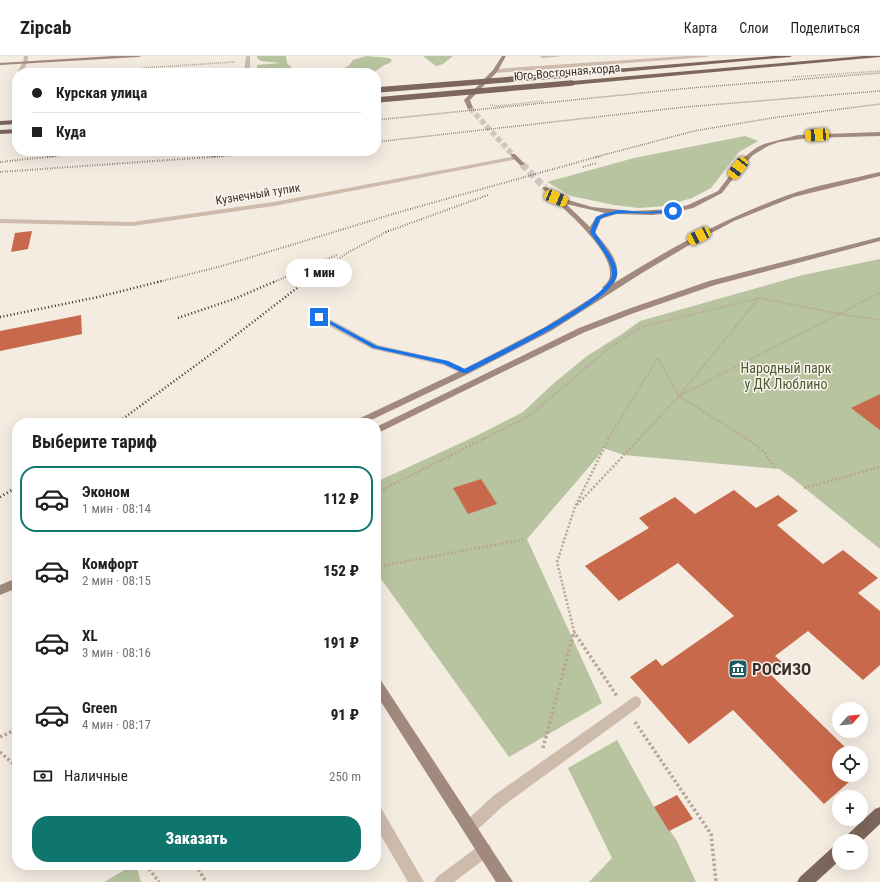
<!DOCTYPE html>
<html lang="ru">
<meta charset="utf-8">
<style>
:root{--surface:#fff;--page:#f2f2f2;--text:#202124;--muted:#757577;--line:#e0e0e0;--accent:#0f766e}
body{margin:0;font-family:"Roboto Condensed",sans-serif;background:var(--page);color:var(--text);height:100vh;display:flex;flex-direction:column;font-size:15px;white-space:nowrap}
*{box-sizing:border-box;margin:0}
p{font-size:13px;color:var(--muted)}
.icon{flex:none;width:22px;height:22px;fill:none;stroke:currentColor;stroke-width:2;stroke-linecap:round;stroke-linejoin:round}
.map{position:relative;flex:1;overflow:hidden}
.sheet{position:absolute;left:12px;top:362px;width:369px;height:452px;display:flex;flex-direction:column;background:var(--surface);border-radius:16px;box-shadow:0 4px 16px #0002}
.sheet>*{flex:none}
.hud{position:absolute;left:12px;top:12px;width:369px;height:88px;border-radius:16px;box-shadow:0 4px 16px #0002;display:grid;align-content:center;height:88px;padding:0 20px;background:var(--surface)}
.needle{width:26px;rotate:63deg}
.fabs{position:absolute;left:832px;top:646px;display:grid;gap:8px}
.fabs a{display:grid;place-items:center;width:36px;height:36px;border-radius:50%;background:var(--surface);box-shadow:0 4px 16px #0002;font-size:20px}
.end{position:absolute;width:18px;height:18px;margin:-9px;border:5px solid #1a73e8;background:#fff;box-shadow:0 0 0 2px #fff}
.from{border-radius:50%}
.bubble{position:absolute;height:28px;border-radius:14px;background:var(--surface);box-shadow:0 4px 16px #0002;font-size:13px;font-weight:800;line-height:28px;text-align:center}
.car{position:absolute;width:12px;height:24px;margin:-12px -6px;border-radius:5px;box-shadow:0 0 3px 1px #0007;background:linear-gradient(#f5c518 24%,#345 0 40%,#f5c518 0 76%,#345 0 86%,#f5c518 0)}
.hud b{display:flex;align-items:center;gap:14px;height:38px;font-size:15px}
.hud b+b{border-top:1px solid var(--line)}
.hud i{width:10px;height:10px;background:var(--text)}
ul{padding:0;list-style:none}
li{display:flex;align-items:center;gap:12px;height:66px;margin:0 8px 6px;padding:0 12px;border:2px solid transparent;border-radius:16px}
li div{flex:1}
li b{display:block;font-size:15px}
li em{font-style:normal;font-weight:800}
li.on{border-color:var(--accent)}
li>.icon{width:36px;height:36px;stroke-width:1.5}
h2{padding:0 20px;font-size:18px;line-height:48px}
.pay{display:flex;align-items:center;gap:10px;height:44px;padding:0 20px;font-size:15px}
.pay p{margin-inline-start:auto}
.cta{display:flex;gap:8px;margin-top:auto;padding:8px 20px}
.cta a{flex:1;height:46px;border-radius:16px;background:var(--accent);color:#fff;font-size:16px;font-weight:800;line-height:46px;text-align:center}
header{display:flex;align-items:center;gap:24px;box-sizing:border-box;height:56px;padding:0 20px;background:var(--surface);border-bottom:1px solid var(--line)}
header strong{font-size:19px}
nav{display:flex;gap:22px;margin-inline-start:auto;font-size:14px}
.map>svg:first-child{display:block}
</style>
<header>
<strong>Zipcab</strong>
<nav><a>Карта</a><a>Слои</a><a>Поделиться</a></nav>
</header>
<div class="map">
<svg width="880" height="826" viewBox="0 0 880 826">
<rect width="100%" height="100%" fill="#f4ebe1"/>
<path fill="#b8c4a0" d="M257 0H286L287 7 292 12 286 16 284 10V17H257V9L281 7 261 5 257 2Z
M366 0 389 2 392 4 390 7C382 9 379 14 372 17L330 16C339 14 348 13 353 4Z
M423 0H453L443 8 436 10Z
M745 80 758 85 739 96 711 132 692 142 665 150 639 152 614 149 571 140 547 126 634 102Z
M880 203V493L791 421 779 413 624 399 603 392 601 397 527 483 602 647 509 701 376 516V426L476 380 523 356 554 327 587 300 622 278 640 265 803 219Z
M617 684 654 751 677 785 696 826H589L612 802 568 712Z
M133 809H136L141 826H104Z"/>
<path fill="#c8694b" d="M32 175 28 193 11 196 15 177Z
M81 259 82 278 0 295V275Z
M880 338V374L851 352Z
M481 423 497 448 468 458 453 432Z
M734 434 756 452 778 439 798 455 777 469 823 508 843 494 878 522 858 537 880 555V609L863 624 808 575 775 600 784 608 771 619 851 697H839V719H857L824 748 733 654 689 688 630 621 656 603 662 610 734 560 678 507 619 545 585 510 649 472 639 462 675 441 695 458Z
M677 739 693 763 669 775 654 751Z"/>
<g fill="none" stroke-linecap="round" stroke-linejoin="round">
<path stroke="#cfc6bd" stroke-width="5.5" stroke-dasharray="5.5 2.5" stroke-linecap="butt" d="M470 52 513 99"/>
<path stroke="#cfc6bd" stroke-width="7" stroke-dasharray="7 3.5" stroke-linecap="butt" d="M522 108 545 132"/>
<path stroke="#b9a596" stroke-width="1.5" stroke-dasharray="1 1" stroke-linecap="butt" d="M142 12 235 6
M793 21 880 15
M490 49 497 50 543 45"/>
<path stroke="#b9a596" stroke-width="2" stroke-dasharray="1.5 1.5" stroke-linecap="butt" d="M658 302 679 340 747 383
M681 339 880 237
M483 383 529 360 609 292 641 271 759 242 840 258 880 264
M608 383 658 302
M639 383 679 340 759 242"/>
<path stroke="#b9a596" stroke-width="2.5" stroke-dasharray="2 2" stroke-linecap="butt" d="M746 382 765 396 775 413
M804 432 880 411
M376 437 485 382
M577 449 640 382
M376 511 526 483
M574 576 577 580
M573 580 574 575 557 506 575 451 609 382"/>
<path stroke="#b9a596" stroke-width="3.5" stroke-dasharray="2.5 2.5" stroke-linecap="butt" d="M576 579 617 640
M635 666 711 778 716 826
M0 681 17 673
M543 692 573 579
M0 696 17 711
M146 809 159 826
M196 809 206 826"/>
<path fill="#cdbbac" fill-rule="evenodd" d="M246 0H250V17H244Z
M540 0H564L542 2Z
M686 0H709L707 1 495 17 492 15 495 13Z
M23 6 27 7 23 17H17Z
M316 259H322L378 289 449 305 469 316 465 319 443 309 372 293 316 263Z
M635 640 640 642 641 646 640 650 503 750 475 776 470 778 465 776 463 771 465 766 493 740Z
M376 750 381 752 424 826H408L376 771Z
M485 787 490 789 492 794 490 799 454 826H434L437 821 480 789Z"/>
<path fill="#cdbbac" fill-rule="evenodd" d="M24 0H28L27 8 23 7Z
M516 100 519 102 518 103 274 150 132 170 0 167V163L132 166 274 146Z"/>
<path fill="#a18a7d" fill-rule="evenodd" d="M113 0H141L139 1 0 9V7Z
M502 0H506L497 16 470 44 473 52 468 53 464 44 493 14Z
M880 76V80L808 82 779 86 768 90 753 99 742 111 722 137 693 152 672 157 652 159 616 158 601 163 595 177C606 189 625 210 614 227 670 192 726 162 788 139 816 129 851 123 880 116V120L794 141 734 165 691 188 642 217 551 275 468 318 365 367H352L354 365 462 314 545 271 604 234 602 232C605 228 610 225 610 219 612 192 561 151 543 133V131H547L558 141 592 151 632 155 672 153 688 149 718 135 743 102 756 92 764 88 798 79ZM566 148 605 157 596 161 590 171Z
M511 98H515L524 107V109H520L511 100Z
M880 181V185L715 229 634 257 585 276 376 378V371L579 272 628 253 709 225Z
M17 522V532L0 539V529Z
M376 621 380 623 513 826H496L376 638Z"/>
<path fill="#7d675c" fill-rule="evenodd" d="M773 0H792L790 1 566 21 563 19 566 17Z
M863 0H880V1L572 29 569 27 572 25Z
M17 64V68L0 69V65Z
M17 73V77L0 78V74Z
M880 751V768L861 786 844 785 846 780 875 753Z
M839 788V805L816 826H797L800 821 834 790Z"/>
<path stroke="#3b302b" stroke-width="1.5" stroke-dasharray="0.5 1.5" stroke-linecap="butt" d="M376 64 691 32 880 17
M376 86 685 51 880 35
M47 101 97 95
M211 101 288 95
M596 101 694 75 772 62 880 48"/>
<path stroke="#3b302b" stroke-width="2" stroke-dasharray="0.5 2" stroke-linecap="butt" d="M0 106 56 100
M583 111 597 107
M0 116 224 100
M386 176 488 139
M158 226 222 210 403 155 600 100
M274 226 337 199
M305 226 347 197 390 174"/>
<path stroke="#3b302b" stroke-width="2.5" stroke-dasharray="1 2.5" stroke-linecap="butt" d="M0 261 98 241 162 225
M178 262 234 243 276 225
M117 367 218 293 306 225"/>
<path stroke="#3b302b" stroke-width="3" stroke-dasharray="1 3" stroke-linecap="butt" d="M0 441 17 431"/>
<path stroke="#7d675c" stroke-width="5.5" d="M376 34 566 19
M376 44 572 27"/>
</g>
<path fill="#1a73e8" d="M619 154 646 156 673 154 675 155C671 157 665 157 660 157 640 159 618 153 600 163L595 176C601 187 619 207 617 219 613 247 494 303 467 317H463L444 308 373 292 317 261 321 260 377 290 448 305 465 313C490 300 608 245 612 219 614 207 597 187 590 176L596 161 603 158Z"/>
<defs>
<symbol id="museum-square" viewBox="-11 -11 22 22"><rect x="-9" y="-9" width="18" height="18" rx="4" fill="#1f5a5e" stroke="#fbf5ee"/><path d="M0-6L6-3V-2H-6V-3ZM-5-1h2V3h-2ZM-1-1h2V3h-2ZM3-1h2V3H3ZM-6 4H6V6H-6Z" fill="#fff"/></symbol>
</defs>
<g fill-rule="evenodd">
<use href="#museum-square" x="727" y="602" width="22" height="22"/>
</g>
<g text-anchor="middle" stroke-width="3" stroke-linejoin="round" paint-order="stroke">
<g font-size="12" fill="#3b302b" stroke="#fbf5ee">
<text transform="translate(567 16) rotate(-5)" y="4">Юго-Восточная хорда</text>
<text transform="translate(258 138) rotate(-9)" y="4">Кузнечный тупик</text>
</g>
<g font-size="14" fill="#4a5a2e" stroke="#fbf5ee">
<text x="786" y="317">Народный парк<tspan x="786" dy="16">у ДК Люблино</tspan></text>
</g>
<g font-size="17" font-weight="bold" fill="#3b302b" stroke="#fbf5ee" text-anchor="start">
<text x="752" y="619">РОСИЗО</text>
</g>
</g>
</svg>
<div class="fabs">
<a><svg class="needle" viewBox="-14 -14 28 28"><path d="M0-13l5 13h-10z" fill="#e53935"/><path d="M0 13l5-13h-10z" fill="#757577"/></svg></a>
<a><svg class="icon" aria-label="locate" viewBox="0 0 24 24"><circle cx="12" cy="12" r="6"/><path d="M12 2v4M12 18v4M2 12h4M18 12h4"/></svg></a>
<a>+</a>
<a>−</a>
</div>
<i class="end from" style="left:673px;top:155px"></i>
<i class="end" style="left:319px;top:261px"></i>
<div class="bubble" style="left:286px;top:203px;width:66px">1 мин</div>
<i class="car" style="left:817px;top:79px;rotate:266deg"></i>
<i class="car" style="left:738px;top:112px;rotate:218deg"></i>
<i class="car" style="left:556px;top:142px;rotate:112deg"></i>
<i class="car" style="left:699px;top:180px;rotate:243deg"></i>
<div class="hud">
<b><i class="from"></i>Курская улица</b>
<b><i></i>Куда</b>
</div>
<section class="sheet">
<h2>Выберите тариф</h2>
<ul>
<li class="on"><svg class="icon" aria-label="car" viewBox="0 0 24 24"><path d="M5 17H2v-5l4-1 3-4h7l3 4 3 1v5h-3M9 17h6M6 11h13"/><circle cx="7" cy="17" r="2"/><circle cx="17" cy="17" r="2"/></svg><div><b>Эконом</b><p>1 мин · 08:14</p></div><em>112 ₽</em></li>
<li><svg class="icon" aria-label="car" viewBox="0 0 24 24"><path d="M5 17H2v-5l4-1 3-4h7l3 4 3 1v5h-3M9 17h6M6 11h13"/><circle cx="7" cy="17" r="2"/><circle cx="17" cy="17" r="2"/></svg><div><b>Комфорт</b><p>2 мин · 08:15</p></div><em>152 ₽</em></li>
<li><svg class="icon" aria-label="car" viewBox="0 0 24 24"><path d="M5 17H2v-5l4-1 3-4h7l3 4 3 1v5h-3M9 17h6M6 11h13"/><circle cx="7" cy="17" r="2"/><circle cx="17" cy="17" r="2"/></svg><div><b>XL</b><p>3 мин · 08:16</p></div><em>191 ₽</em></li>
<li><svg class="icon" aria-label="car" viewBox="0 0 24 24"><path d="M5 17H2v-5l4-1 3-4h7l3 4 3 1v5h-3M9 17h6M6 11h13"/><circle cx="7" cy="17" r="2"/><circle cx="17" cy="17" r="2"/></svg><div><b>Green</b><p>4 мин · 08:17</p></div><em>91 ₽</em></li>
</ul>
<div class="pay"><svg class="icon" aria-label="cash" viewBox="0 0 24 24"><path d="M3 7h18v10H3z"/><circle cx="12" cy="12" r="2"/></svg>Наличные<p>250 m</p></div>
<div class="cta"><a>Заказать</a></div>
</section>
</div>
